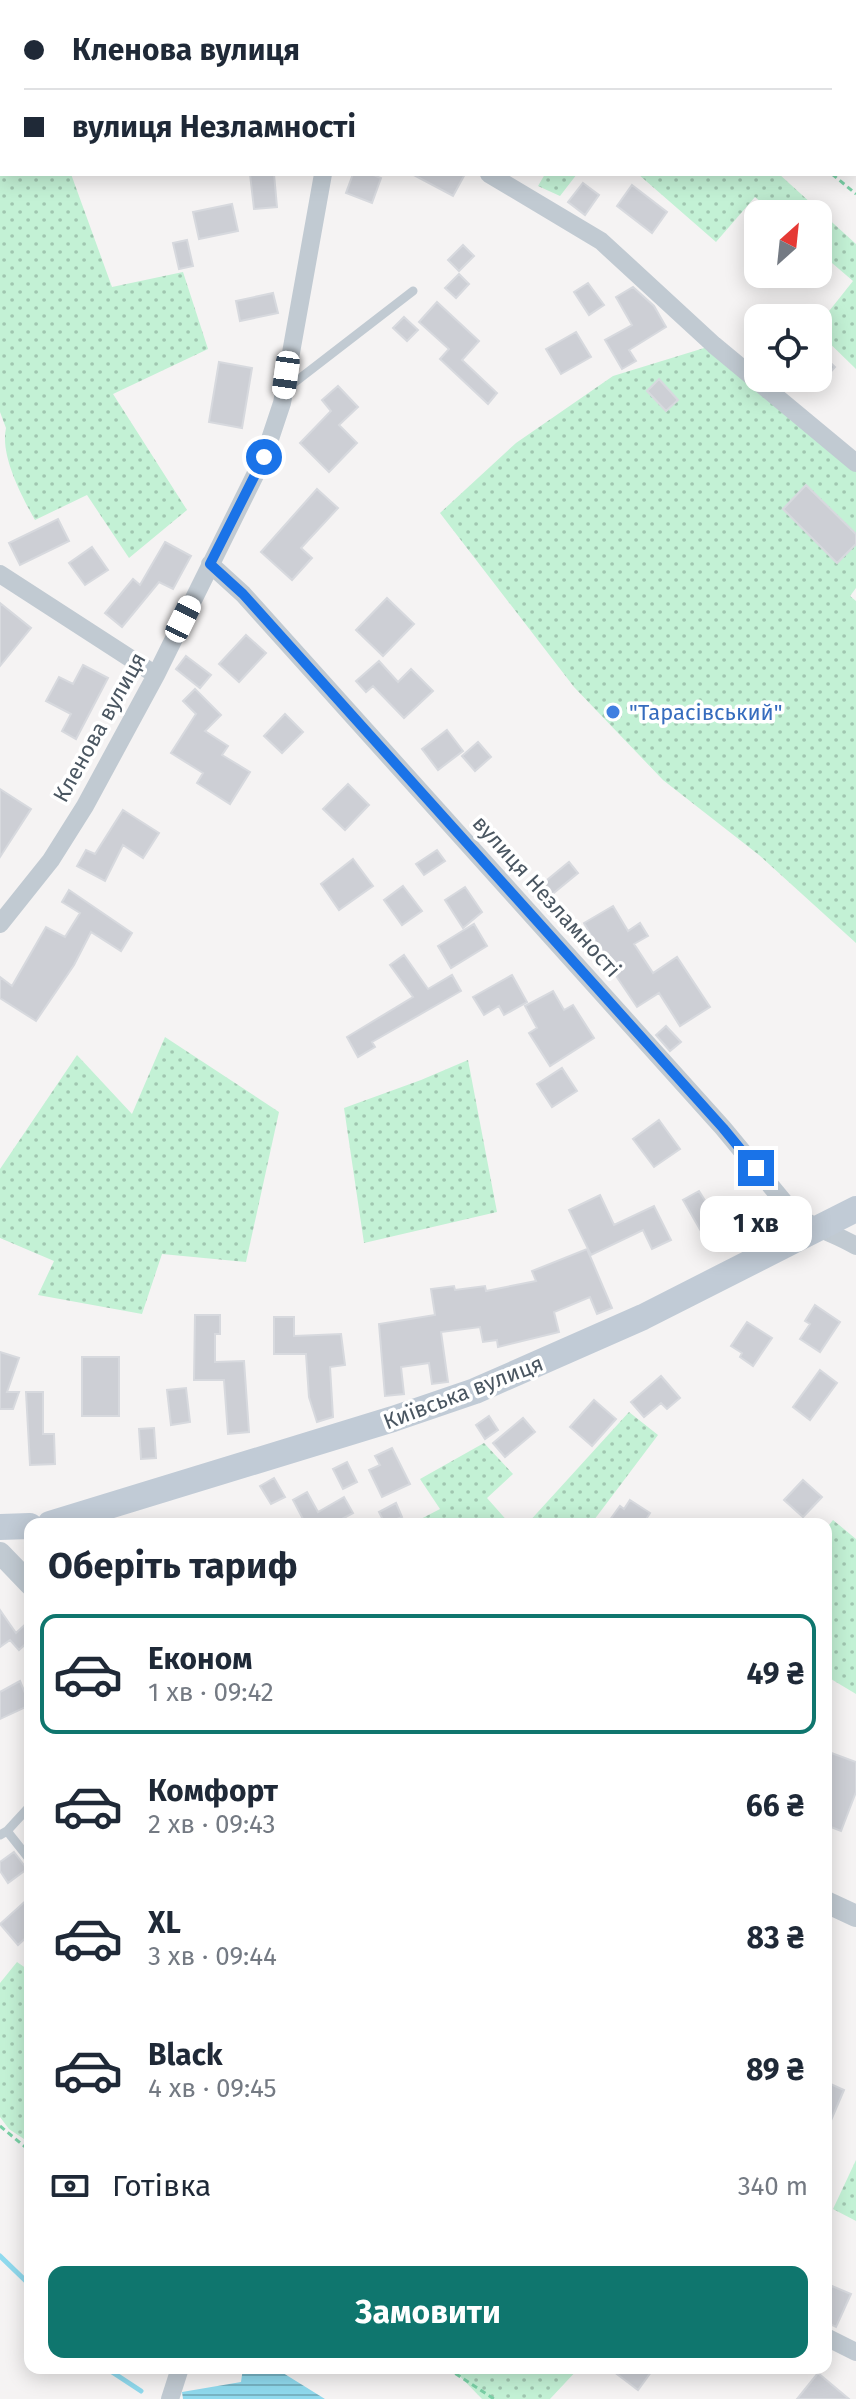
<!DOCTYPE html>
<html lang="uk">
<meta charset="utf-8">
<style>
:root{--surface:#fff;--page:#f2f2f3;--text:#1f2937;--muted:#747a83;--line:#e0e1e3;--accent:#0f766e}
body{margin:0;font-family:"Fira Sans",sans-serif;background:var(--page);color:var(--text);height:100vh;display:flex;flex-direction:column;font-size:30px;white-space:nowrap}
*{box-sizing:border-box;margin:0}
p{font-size:26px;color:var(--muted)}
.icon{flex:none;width:44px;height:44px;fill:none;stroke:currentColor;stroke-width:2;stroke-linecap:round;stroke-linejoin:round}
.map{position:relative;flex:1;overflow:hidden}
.sheet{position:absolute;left:24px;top:1518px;width:808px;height:856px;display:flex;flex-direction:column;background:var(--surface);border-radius:16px;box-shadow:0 4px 20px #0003}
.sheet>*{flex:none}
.guide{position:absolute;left:0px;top:0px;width:856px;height:176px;box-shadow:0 4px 20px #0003;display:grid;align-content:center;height:176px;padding:0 24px;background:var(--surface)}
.needle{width:52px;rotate:27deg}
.fabs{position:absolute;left:744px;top:200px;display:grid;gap:16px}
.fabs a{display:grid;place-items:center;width:88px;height:88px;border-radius:16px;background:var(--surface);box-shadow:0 4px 20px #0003;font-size:40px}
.end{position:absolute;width:36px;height:36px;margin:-18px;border:10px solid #1a73e8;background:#fff;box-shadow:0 0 0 4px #fff}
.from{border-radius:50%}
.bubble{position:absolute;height:56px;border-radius:16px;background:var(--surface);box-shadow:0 4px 20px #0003;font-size:26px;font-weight:700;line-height:56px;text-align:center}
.car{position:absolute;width:24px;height:48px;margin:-24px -12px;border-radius:10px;box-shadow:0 0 6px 2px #0007;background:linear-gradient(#fff 24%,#345 0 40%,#fff 0 76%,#345 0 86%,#fff 0)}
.guide b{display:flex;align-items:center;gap:28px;height:76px;font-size:30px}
.guide b+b{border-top:2px solid var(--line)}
.guide i{width:20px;height:20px;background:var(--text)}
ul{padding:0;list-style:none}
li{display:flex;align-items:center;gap:24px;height:120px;margin:0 16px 12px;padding:0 8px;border:4px solid transparent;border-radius:16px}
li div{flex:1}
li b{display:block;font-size:30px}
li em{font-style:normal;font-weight:700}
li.on{border-color:var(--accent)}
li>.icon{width:72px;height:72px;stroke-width:1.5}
h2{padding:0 24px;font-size:36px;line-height:96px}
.pay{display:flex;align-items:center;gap:20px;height:88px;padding:0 24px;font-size:30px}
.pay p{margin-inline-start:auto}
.button{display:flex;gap:16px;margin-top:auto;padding:16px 24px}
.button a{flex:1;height:92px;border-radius:16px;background:var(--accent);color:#fff;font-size:32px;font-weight:700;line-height:92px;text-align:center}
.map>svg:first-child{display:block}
</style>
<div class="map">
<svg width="856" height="2399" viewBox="0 0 856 2399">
<defs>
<pattern id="garden-dots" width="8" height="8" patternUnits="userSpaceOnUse" patternTransform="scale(2)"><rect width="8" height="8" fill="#c3f1d5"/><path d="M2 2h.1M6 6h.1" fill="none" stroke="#a0c6b0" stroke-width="1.8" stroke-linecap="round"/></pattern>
<pattern id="water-rules" width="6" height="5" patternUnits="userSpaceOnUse" patternTransform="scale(2)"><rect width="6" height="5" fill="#90daee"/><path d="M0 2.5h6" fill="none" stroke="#78b4c4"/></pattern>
</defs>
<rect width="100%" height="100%" fill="#f5f3f3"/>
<path fill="url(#garden-dots)" d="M0 0H179L2 2V174H71L112 287 183 272 208 349 113 394 187 510 129 558 87 495 35 520C21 495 0 455 6 428L0 412Z
M545 174H577L560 196 538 186Z
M638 174H779L856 244V369L818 332V325L853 281 818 251V214H775L755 197 716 242Z
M714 345 856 463V588L850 596 856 601V943L759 855 663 780 574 687 440 513 516 443 613 376Z
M165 1037 279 1112 246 1262 162 1254 142 1314 38 1295 54 1261 0 1238V1169L77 1055 132 1114Z
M468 1060 497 1212 364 1243 344 1108 421 1080Z
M629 1412 658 1435 591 1524H527Z
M484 1443 513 1474 487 1498 510 1524H411L440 1509 420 1479Z
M833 1520 856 1539V1694L826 1676V1529Z
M17 1962 30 1971V2143L9 2129 0 2117V1983Z
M856 2160V2221L833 2209Z
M452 2368H579L550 2399H482Z"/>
<path fill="url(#water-rules)" d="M243 2368H275L325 2399H183L182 2392 241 2382Z"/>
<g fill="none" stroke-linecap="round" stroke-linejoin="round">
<path stroke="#90daee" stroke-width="5" d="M0 2256 30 2285
M106 2368 141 2391"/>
</g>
<path fill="#cdcfd5" stroke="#d7d9de" stroke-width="2" d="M250 174H274L277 207 254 209Z
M353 174H371L381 178 372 203 346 193Z
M412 174H465L453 196Z
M583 183 599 195 585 215 568 202Z
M632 185 667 212 652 233 617 206Z
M232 204 238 231 199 239 193 212Z
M187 240 193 266 179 269 173 243Z
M463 245 474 256 459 271 448 260Z
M459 274 469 284 456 298 445 288Z
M588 283 604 305 589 315 574 292Z
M633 287 654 306 666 327 629 350 636 361 622 369 605 340 632 325 616 297Z
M273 293 278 313 240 321 236 301Z
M437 302 479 341 462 360 497 393 488 404 440 359 449 349 419 322Z
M404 317 418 330 407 341 393 328Z
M576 332 591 357 561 374 546 349Z
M818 351 835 367 818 386Z
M219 362 252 368 242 428 209 422Z
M659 379 678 400 666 411 647 391Z
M338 386 358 407 339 425 357 443 329 472 300 443 331 411 322 400Z
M806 485 856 534V544L837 563 783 509Z
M317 489 338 508 301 548 312 558 292 580 261 552Z
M58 519 69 541 20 565 9 543Z
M165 542 191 556 173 589 159 582 122 627 105 613 133 579 140 585Z
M92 547 108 570 85 585 69 563Z
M387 598 414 624 383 656 356 630Z
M0 603 31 628 0 666Z
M246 635 266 653 239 682 219 664Z
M186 656 211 675 200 688 176 669Z
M379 661 398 682 411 669 433 691 404 718 373 686 366 692 356 681Z
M83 665 108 678 76 739 62 731 71 714 46 701 59 677 73 684Z
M195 689 221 715 205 731 228 746 222 755 250 772 230 804 197 783 203 773 171 753 196 714 183 701Z
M285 714 303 732 282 753 264 736Z
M447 730 463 751 438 770 422 749Z
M478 742 491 757 475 771 462 756Z
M348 784 369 805 345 830 323 809Z
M0 789 31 809 0 857Z
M123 810 159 833 143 858 123 845 105 881 77 866 86 850 95 854Z
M437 850 445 861 424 875 416 864Z
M353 859 373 886 339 910 321 884Z
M569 862 578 873 550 896 541 885Z
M403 886 422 911 402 925 384 900Z
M465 887 482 912 463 928 445 900Z
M69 890 132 933 121 951 91 932 74 965 36 1021 0 998V977L12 986 46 927 65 937 80 913 62 902Z
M613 906 628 931 640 923 648 936 634 944 653 973 677 957 710 1007 680 1026 659 993 637 1007 606 961 601 964 593 951 598 948 584 923Z
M474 924 487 946 451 968 438 946Z
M404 955 428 989 452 975 461 991 372 1042 375 1047 358 1057 347 1037 413 997 390 965Z
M512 975 527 1002 504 1015 499 1006 484 1015 473 997Z
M553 991 564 1010 573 1005 594 1038 550 1066 529 1033 537 1028 525 1006Z
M666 1026 681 1042 670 1051 656 1035Z
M562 1068 577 1091 552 1107 537 1084Z
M659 1120 680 1149 654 1167 633 1139Z
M699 1191 719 1223 702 1233 683 1200Z
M600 1195 614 1225 654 1206 671 1240 652 1249 643 1230 591 1255 569 1210Z
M587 1249 612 1308 597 1314 590 1297 554 1312 559 1332 498 1347 497 1340 483 1342 480 1327 441 1332 448 1382 432 1384 429 1363 401 1367 404 1394 385 1396 379 1324 435 1315 431 1289 454 1286 455 1290 485 1286 486 1291 536 1281 532 1271Z
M815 1305 840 1322 820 1352 800 1339 810 1324 805 1321Z
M195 1315H220V1334H215V1362L244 1361 249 1432 228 1434 224 1380H194Z
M274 1317H294V1336L341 1334 345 1365 330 1367 333 1417 317 1422 309 1397 306 1354H274Z
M747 1322 772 1338 753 1366 740 1357 742 1353 731 1346Z
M0 1352 19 1358 7 1392H19L13 1409H0Z
M82 1357H119V1416H82Z
M820 1370 837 1383 810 1420 793 1407Z
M661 1376 680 1398 667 1409 661 1403 644 1417 631 1402Z
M186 1388 190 1422 171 1425 167 1390Z
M26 1392H43V1434H54L55 1464 30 1465Z
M594 1400 616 1419 592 1446 570 1427Z
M489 1416 498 1430 485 1439 476 1425Z
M523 1418 535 1432 505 1457 493 1443Z
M154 1428 156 1458 141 1459 139 1429Z
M392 1448 410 1484 382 1497 369 1470 380 1465 375 1456Z
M347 1462 357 1482 343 1489 333 1469Z
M274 1478 285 1497 271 1504 260 1486Z
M803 1480 822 1497 803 1517 784 1500Z
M307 1492 318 1512 344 1497 353 1513 333 1524H295L303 1519 293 1500Z
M630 1500 650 1513 643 1524H607L620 1506 624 1509Z
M396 1503 402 1517 385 1524 379 1512Z
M0 1610 16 1633 30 1620V1640L19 1650 10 1640 0 1647Z
M20 1681 30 1705 0 1719V1692Z
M826 1751 856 1762V1792L841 1831 826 1825Z
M14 1852 27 1869 8 1883 0 1871V1862Z
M30 1897V1934L18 1945 0 1924Z
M826 2082 844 2090 826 2132Z
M832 2286 851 2294 836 2327 826 2322V2299Z
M609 2368H654L638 2390Z
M818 2373 849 2399H797Z"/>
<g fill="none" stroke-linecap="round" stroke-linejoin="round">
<path stroke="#7ad0a6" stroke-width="3" stroke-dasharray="6 4" stroke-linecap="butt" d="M631 0 634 2
M699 0 701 2
M854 126 856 127
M832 174 856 194
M0 2126 30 2151
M447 2368 494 2399"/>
<path stroke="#c1cad2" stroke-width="9" d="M286 389 413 291
M7 1831 30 1860
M0 1835 7 1831 30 1806"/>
<path stroke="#c1cad2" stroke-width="18" d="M359 2V0
M489 174 601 241 714 345 856 463
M210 564 243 594 723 1128 789 1208C808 1228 834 1232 856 1246
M0 574 156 675
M0 924 51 860 85 806 156 675 264 457 282 403 323 174
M826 2337 856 2352
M170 2399 180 2368"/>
<path stroke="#c1cad2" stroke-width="22" d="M0 1553 30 1584
M826 1902 856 1916"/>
<path stroke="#c1cbd6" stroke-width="26" d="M50 1524 393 1419 475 1391 643 1317 856 1209
M0 1527 30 1526"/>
</g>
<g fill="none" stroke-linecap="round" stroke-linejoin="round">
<path stroke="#1a73e8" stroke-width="10" d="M264 457 210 564 243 594 723 1128 756 1168"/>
</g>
<circle fill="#3f7fe0" stroke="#fff" stroke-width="3" cx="613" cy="712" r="8"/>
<g text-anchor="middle" stroke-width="7" stroke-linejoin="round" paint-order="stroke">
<g font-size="22" fill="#366cbe" stroke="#fff" text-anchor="start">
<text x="629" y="720">"Тарасівський"</text>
</g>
<g font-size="22" fill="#4a5661" stroke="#fff">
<text transform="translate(99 727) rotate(-61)" y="8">Кленова вулиця</text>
<text transform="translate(547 896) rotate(48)" y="8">вулиця Незламності</text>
<text transform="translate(463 1392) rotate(-21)" y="8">Київська вулиця</text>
</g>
</g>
</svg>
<div class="fabs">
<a><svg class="needle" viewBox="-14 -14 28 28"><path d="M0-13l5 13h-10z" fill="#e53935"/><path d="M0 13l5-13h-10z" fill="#747a83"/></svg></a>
<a><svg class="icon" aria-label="locate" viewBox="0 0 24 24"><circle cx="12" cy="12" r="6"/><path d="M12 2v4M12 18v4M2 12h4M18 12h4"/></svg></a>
</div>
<i class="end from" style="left:264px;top:457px"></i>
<i class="end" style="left:756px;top:1168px"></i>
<div class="bubble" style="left:700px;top:1196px;width:112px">1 хв</div>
<i class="car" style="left:286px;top:375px;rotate:188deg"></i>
<i class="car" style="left:183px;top:619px;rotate:26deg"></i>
<div class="guide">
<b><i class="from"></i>Кленова вулиця</b>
<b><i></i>вулиця Незламності</b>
</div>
<section class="sheet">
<h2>Оберіть тариф</h2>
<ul>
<li class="on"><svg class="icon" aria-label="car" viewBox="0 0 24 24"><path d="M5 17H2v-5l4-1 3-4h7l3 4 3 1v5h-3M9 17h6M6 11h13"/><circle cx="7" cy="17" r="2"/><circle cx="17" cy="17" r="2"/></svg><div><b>Економ</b><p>1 хв · 09:42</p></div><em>49 ₴</em></li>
<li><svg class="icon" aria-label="car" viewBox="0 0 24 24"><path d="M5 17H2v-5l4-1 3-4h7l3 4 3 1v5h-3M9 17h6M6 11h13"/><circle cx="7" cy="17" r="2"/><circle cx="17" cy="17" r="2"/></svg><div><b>Комфорт</b><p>2 хв · 09:43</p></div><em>66 ₴</em></li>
<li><svg class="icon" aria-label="car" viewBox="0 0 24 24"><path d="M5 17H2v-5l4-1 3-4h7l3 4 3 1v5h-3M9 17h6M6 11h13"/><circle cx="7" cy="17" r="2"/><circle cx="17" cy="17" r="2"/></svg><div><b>XL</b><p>3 хв · 09:44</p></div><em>83 ₴</em></li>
<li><svg class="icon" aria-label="car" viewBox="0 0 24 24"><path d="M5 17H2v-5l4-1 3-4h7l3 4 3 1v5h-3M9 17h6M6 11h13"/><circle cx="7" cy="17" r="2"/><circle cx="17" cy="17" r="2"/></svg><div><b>Black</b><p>4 хв · 09:45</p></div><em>89 ₴</em></li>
</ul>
<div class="pay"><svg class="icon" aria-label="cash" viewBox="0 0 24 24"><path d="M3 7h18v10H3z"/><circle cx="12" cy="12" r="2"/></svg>Готівка<p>340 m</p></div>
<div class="button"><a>Замовити</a></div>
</section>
</div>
